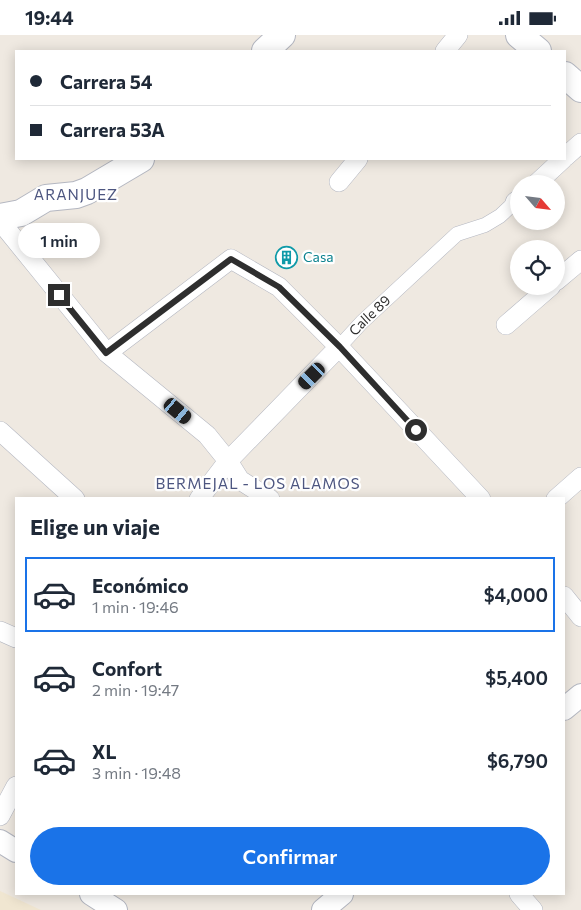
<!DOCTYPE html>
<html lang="es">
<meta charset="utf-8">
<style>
:root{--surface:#fff;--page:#f6f6f7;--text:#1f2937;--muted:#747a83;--line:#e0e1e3;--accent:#1a73e8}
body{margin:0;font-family:Commissioner,sans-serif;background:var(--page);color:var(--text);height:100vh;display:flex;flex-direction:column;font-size:19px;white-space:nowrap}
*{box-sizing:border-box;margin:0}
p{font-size:16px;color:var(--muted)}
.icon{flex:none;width:28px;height:28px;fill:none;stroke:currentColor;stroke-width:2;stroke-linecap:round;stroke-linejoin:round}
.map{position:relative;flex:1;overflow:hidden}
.side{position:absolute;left:15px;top:462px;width:550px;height:398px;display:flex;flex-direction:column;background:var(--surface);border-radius:0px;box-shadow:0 2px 12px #0003}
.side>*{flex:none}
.hud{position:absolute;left:15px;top:15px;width:551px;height:110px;border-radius:0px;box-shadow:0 2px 12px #0003;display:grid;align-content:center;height:110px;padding:0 15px;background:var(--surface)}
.needle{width:32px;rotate:118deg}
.tools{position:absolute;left:510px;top:140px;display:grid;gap:10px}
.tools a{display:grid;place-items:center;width:55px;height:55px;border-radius:50%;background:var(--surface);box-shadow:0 2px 12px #0003;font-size:25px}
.end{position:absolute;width:22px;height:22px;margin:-11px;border:6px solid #2e2e2e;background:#fff;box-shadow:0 0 0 2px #fff}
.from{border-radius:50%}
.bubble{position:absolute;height:35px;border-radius:18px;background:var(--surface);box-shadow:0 2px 12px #0003;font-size:16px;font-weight:600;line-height:35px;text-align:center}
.car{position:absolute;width:15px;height:30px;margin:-15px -8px;border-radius:6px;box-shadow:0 0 4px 1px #0007;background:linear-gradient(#222 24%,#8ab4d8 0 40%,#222 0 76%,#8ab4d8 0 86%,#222 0)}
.hud b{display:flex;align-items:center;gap:18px;height:48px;font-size:19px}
.hud b+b{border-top:1px solid var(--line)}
.hud i{width:12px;height:12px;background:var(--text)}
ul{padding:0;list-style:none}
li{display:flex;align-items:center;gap:15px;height:75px;margin:0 10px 8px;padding:0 5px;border:2px solid transparent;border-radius:0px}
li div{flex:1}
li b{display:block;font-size:19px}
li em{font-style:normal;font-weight:600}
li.on{border-color:var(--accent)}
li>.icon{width:45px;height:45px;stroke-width:1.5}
h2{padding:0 15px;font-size:22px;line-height:60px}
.button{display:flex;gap:10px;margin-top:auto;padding:10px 15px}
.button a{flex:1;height:58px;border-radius:30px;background:var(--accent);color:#fff;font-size:20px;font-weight:600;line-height:58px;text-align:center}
.status{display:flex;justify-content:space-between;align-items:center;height:35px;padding:0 25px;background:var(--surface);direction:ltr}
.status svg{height:14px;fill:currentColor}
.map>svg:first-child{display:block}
</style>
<div class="status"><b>19:44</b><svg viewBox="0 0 49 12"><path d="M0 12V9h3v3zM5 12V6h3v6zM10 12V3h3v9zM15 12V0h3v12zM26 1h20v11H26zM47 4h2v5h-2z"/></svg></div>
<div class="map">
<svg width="581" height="875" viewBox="0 0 581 875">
<rect width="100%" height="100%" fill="#efe9e1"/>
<path fill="#f0e6d1" d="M0 856 41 875H0Z"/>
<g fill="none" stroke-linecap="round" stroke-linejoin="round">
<defs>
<g id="pedestrian">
<path id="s1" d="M339 312 362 287 457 199 485 190 500 181 515 167"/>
</g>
<path id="minor" d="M445 16 458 0
M565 122 581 108
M339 147 358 124
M536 149 563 124
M515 167 519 164
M0 186 107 318 207 400 228 426 240 445 270 464
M556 246 581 225
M506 290 551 251
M107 318 231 224 279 252 339 312 481 464
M0 396 75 464
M199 464 228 426 339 312
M556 464 581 442
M564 561 581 582
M0 596 16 603
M0 781 16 751
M519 859 533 875"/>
<path id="tertiary" d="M564 674 581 660
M0 806 16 816
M91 859 116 875
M323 875 342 859"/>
<path id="secondary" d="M519 0 538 16
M265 16 282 0
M565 40 581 54
M0 182 21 178 46 163 76 160 87 156 141 124"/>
</defs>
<use href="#pedestrian" stroke="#b4b7c1" stroke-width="15"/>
<use href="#minor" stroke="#b4b7c1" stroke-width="20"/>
<use href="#tertiary" stroke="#b4b7c1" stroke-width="24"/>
<use href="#secondary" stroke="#b4b7c1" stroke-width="28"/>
<use href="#pedestrian" stroke="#fff" stroke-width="14"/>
<use href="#minor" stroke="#fff" stroke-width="19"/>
<use href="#tertiary" stroke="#fff" stroke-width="22"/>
<use href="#secondary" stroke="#fff" stroke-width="26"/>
</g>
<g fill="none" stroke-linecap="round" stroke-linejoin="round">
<path stroke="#2e2e2e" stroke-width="6" d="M59 260 106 318 231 224 279 252 340 312 416 395"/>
</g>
<defs>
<symbol id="building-ring" viewBox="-11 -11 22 22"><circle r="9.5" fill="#fff" stroke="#0f9aa8" stroke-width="1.5"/><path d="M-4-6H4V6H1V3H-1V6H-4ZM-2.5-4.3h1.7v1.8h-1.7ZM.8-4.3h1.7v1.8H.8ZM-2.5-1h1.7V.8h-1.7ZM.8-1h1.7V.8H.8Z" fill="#0f9aa8"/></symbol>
</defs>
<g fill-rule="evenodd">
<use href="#building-ring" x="274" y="210" width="25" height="25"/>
</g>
<g text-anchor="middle" stroke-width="4.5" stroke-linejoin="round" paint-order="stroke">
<g font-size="14" fill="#0d838f" stroke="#fff" text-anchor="start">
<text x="303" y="227">Casa</text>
</g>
<g font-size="14" fill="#2e2e2e" stroke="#fff">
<text dy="5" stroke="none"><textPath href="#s1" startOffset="44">Calle 89</textPath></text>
</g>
<g font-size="15" letter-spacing="1" fill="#4d5680" stroke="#fff">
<text x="76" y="165">ARANJUEZ</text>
<text x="258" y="454">BERMEJAL - LOS ALAMOS</text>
</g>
</g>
</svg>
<div class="tools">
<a><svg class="needle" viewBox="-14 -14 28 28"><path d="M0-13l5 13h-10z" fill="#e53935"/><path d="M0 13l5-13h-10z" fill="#747a83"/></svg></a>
<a><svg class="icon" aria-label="locate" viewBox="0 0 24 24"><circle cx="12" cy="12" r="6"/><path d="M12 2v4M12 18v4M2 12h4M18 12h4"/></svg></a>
</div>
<i class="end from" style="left:416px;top:395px"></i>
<i class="end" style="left:59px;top:260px"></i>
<div class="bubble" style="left:18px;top:188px;width:82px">1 min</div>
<i class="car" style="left:312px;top:341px;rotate:225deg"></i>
<i class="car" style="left:178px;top:376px;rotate:130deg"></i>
<div class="hud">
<b><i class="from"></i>Carrera 54</b>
<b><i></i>Carrera 53A</b>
</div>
<section class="side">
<h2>Elige un viaje</h2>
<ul>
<li class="on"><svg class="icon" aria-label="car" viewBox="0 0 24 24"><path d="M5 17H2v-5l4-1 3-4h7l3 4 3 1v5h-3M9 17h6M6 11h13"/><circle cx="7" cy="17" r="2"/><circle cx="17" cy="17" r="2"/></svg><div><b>Económico</b><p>1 min · 19:46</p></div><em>$4,000</em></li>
<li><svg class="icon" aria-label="car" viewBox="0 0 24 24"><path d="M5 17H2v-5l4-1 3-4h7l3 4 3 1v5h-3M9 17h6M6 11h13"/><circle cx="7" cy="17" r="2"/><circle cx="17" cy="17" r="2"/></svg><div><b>Confort</b><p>2 min · 19:47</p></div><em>$5,400</em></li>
<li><svg class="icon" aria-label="car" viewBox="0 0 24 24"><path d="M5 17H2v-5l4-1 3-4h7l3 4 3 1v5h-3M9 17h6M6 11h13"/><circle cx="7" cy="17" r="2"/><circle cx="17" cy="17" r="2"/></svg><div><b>XL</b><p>3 min · 19:48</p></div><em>$6,790</em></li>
</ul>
<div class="button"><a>Confirmar</a></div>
</section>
</div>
